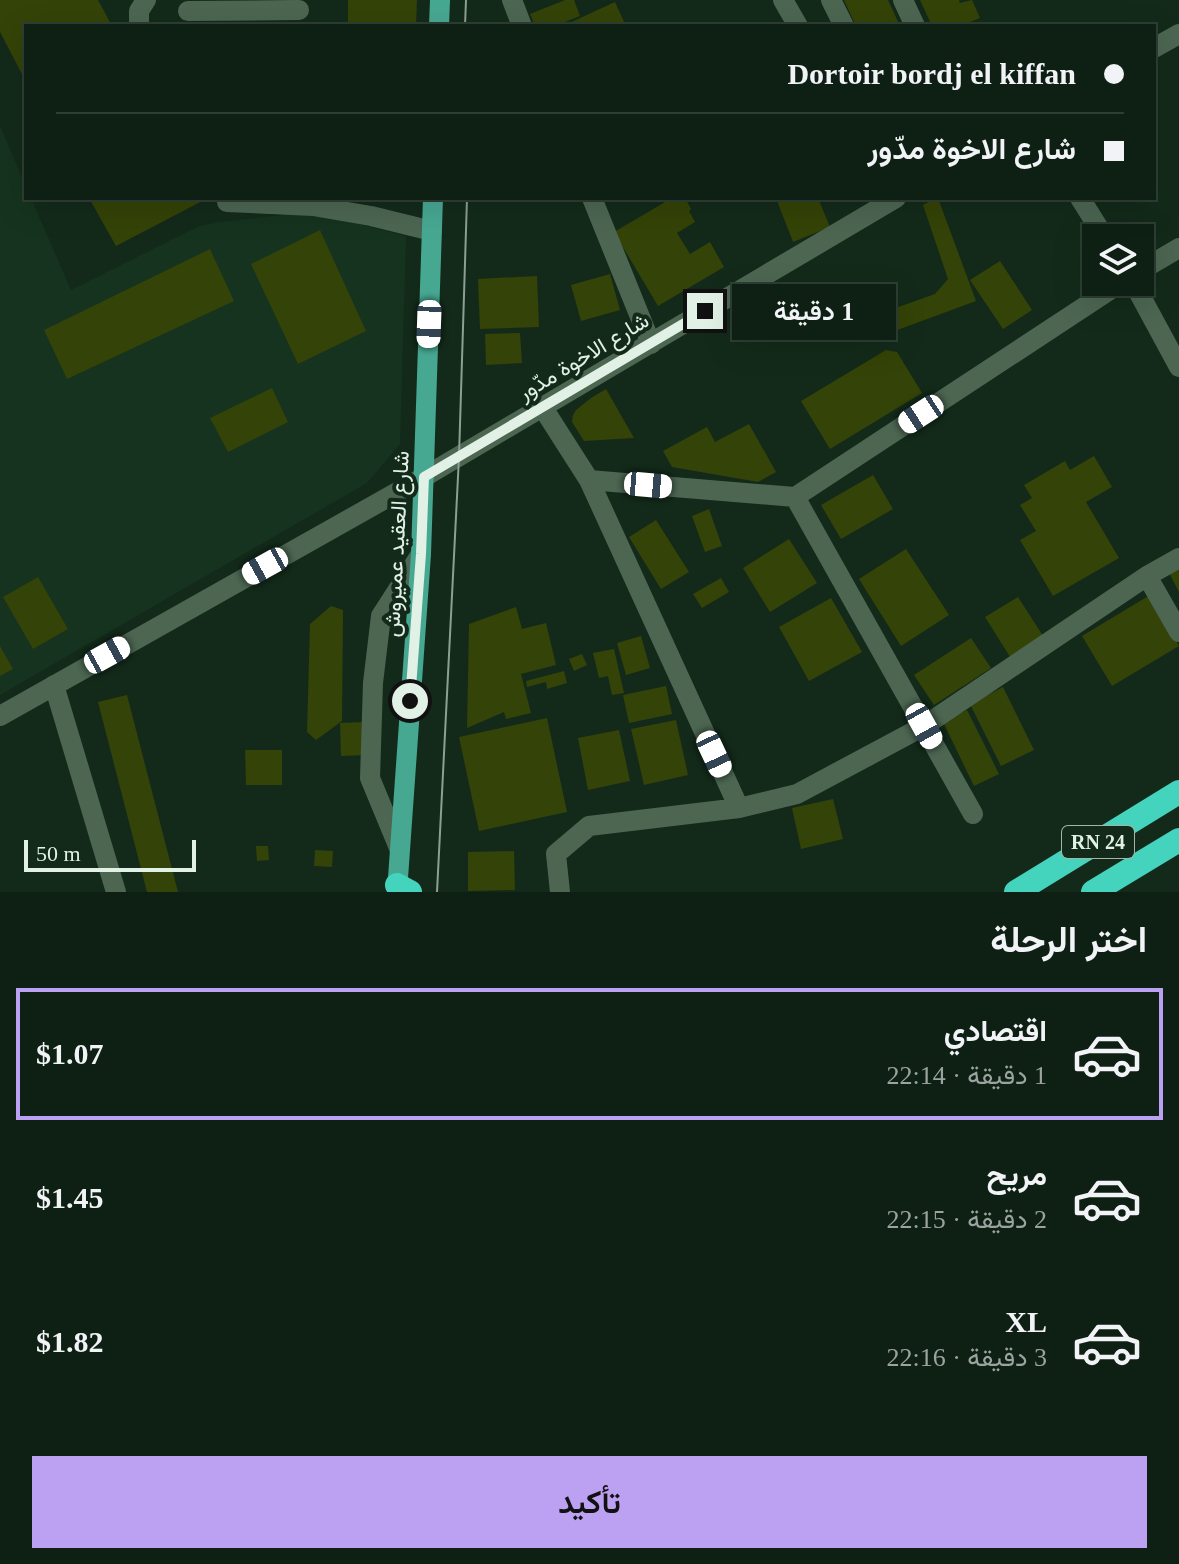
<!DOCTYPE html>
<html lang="ar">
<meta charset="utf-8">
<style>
:root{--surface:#0e2014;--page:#1c2d22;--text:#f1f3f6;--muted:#9ba3a0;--line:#2e3e34;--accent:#bca0f2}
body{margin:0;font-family:"Times New Roman",Vazirmatn,serif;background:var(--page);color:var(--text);direction:rtl;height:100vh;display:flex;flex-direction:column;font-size:30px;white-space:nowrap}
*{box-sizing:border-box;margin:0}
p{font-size:26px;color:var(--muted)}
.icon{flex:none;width:44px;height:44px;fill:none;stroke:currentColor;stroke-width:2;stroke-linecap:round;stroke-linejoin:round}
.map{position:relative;height:892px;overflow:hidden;direction:ltr}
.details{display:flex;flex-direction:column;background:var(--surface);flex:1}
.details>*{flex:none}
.top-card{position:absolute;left:24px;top:24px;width:1132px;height:176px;border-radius:0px;box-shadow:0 8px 32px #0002,0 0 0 2px var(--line);direction:rtl;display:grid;align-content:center;height:176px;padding:0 32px;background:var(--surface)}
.buttons{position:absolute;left:1082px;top:224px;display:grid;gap:16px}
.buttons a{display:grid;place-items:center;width:72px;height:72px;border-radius:0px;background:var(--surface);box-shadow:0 8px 32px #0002,0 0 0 2px var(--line);font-size:40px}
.scale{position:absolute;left:24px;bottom:20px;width:172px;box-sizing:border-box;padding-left:8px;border:4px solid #e2f1e5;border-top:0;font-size:22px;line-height:28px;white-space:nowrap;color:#e2f1e5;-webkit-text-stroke:6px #132a1a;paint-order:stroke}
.end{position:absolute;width:36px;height:36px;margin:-18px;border:10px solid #e2f1e5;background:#111;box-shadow:0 0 0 4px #111}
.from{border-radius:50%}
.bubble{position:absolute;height:56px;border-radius:0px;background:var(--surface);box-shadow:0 8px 32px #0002,0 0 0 2px var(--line);font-size:26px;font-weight:600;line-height:56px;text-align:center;direction:rtl}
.car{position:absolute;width:24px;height:48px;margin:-24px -12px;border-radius:10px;box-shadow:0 0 6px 2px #0007;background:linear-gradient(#fff 24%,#345 0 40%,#fff 0 76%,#345 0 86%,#fff 0)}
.top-card b{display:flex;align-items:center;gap:28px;height:76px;font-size:30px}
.top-card b+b{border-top:2px solid var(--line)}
.top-card i{width:20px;height:20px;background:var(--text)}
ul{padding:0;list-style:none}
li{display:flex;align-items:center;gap:24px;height:132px;margin:0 16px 12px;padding:0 16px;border:4px solid transparent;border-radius:0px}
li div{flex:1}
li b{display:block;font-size:30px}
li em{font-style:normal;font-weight:600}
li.selected{border-color:var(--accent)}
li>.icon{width:72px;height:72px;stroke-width:1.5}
h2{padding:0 32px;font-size:36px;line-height:96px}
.button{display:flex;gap:16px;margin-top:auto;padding:16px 32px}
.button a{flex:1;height:92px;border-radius:0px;background:var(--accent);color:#111;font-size:32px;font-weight:600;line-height:92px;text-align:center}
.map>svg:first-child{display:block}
</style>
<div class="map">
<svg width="1179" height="892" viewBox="0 0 1179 892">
<rect width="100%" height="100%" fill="#132a1a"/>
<path fill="#15331e" d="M0 126 26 186V198H31L71 290 199 226 219 222 311 212 406 236 400 444 367 483 0 695Z"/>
<path fill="#344307" d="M0 0H98L112 26H26V75L23 76 0 32Z
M348 0H417L416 26H348Z
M565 0H574L580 16 555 26H535L530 14Z
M844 0H888L900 26H856Z
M920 0H959L960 3 972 0 980 18 970 22 972 26H932Z
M615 2 626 26H563Z
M89 198H208L116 246Z
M672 198H685L691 209 689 211 695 222 677 233 690 254 710 242 724 267 658 306 614 232Z
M776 198H818L830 227 793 242Z
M936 198H938L976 301 892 332 887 311 935 294 948 279 923 205Z
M320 230 366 331 298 364 251 264Z
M210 249 234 301 67 379 44 330Z
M1000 261 1032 310 1003 329 970 280Z
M610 274 620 310 581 321 571 285Z
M537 276 539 327 480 329 478 279Z
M520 333 522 363 486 365 485 334Z
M886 350 897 352 922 393 830 449 801 401Z
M272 388 288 422 228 452 210 418Z
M606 389 634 438 584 441 572 422 573 415 576 410 591 398Z
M749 424 776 472 758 482 672 467 663 451 707 427 715 442Z
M1094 456 1112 487 1086 502 1119 558 1053 596 1020 540 1036 531 1020 505 1032 498 1024 485 1065 461 1070 470Z
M873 475 893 509 841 539 821 505Z
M709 509 722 546 705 552 692 516Z
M656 520 689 572 661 589 629 537Z
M789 539 817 583 770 612 743 568Z
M906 549 949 615 901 646 859 579Z
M1179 563V592L1167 569Z
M38 577 68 629 33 649 3 597Z
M721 578 729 592 702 608 693 594Z
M1150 595 1179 646 1112 686 1082 636Z
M1018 597 1045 639 1012 660 985 617Z
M831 598 862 652 809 681 779 627Z
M331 606 343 610 342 721 316 740 307 732 310 624Z
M516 607 522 629 546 623 556 665 521 674 531 713 506 719 504 712 467 728 469 624Z
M641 636 650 668 626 675 617 643Z
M971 638 991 668 934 705 914 675Z
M0 646 13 669 0 676Z
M614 649 624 693 612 695 608 676 599 678 593 653Z
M582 654 587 665 574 671 569 659Z
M564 671 567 683 547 689 546 682 527 687 526 681Z
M666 686 672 714 629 723 623 695Z
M1003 687 1034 750 1001 766 970 704Z
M127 695 178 892H147L98 702Z
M967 710 999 774 974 786 943 722Z
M547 718 567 812 479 831 459 737Z
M676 720 688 775 644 785 631 729Z
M365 722 366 755 341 756 340 723Z
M619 730 630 781 588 790 578 738Z
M245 750H282V785H246Z
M833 799 843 839 801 849 792 808Z
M256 846H268L269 860 257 861Z
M315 850 333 851 332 867 314 866Z
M514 851 515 890 468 891V852Z"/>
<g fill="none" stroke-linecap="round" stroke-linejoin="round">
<path stroke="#4c6652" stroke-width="20" d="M512 0 522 26
M783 0 798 26
M831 0 844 26
M903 0 915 26
M188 11 299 10
M139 26V11L146 0
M1154 48 1179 34
M227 198V202L313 206 371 216 432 231
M592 198 651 344
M1080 198 1105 238
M1140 271 1179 248
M1133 282 1179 367
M543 408 589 480 795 497 973 814
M589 480 739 808
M795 497 1122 282
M1147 576 1179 632
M54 685 116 892
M0 716 424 477 896 198
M399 848 370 778 373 683 381 616 421 554
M560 892 556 854 589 826 739 808 797 794 924 726 1147 576 1179 558"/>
<path stroke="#47a892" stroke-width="20" d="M439 26 440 0
M397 892 421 554 433 198"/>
<path stroke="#44d4bd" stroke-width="24" d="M397 885 410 892
M1016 892 1179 792
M1093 892 1179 840"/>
<path stroke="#8d9f91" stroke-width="2" d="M465 26 466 0
M437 892 459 457 467 198"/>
</g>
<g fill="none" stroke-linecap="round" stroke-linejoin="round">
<path stroke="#e2f1e5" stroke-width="10" d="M410 701 421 554 424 477 705 311"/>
</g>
<g text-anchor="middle" stroke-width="8" stroke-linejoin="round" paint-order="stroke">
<rect fill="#132a1a" stroke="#a4b5a8" stroke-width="2" x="1062" y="826" width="72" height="32" rx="6"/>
<g font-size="20" font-weight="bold" fill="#e2f1e5">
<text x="1098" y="849">RN 24</text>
</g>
<g font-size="22" fill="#e2f1e5" stroke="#132a1a">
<text transform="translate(583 356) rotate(-31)" y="8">شارع الاخوة مدّور</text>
<text transform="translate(396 544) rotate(-87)" y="8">شارع العقيد عميروش</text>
</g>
</g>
</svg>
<div class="buttons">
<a><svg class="icon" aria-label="layers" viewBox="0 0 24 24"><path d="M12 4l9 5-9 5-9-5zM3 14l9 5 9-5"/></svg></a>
</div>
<div class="scale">50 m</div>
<i class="end from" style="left:410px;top:701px"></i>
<i class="end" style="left:705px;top:311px"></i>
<div class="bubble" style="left:732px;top:284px;width:164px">1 دقيقة</div>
<i class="car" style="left:429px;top:324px;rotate:182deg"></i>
<i class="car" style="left:921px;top:414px;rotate:237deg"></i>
<i class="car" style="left:648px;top:485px;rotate:95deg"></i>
<i class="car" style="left:265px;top:566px;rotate:241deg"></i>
<i class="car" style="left:107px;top:655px;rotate:61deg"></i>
<i class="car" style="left:924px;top:726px;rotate:151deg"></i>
<i class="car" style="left:714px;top:754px;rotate:155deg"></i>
<div class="top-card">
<b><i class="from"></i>Dortoir bordj el kiffan</b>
<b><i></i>شارع الاخوة مدّور</b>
</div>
</div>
<section class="details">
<h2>اختر الرحلة</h2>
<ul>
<li class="selected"><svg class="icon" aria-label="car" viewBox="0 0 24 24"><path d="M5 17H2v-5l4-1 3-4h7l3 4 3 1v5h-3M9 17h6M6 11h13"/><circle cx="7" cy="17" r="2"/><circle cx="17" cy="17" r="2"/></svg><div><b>اقتصادي</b><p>1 دقيقة · 22:14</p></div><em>$1.07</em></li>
<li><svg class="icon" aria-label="car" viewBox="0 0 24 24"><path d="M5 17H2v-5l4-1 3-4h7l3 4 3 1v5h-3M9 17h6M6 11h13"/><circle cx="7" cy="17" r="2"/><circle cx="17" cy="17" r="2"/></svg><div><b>مريح</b><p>2 دقيقة · 22:15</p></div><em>$1.45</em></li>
<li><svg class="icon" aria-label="car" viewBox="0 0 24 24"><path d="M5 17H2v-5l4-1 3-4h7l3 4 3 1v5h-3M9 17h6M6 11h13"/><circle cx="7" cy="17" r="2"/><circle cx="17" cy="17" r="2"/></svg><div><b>XL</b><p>3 دقيقة · 22:16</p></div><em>$1.82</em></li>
</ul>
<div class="button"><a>تأكيد</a></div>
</section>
